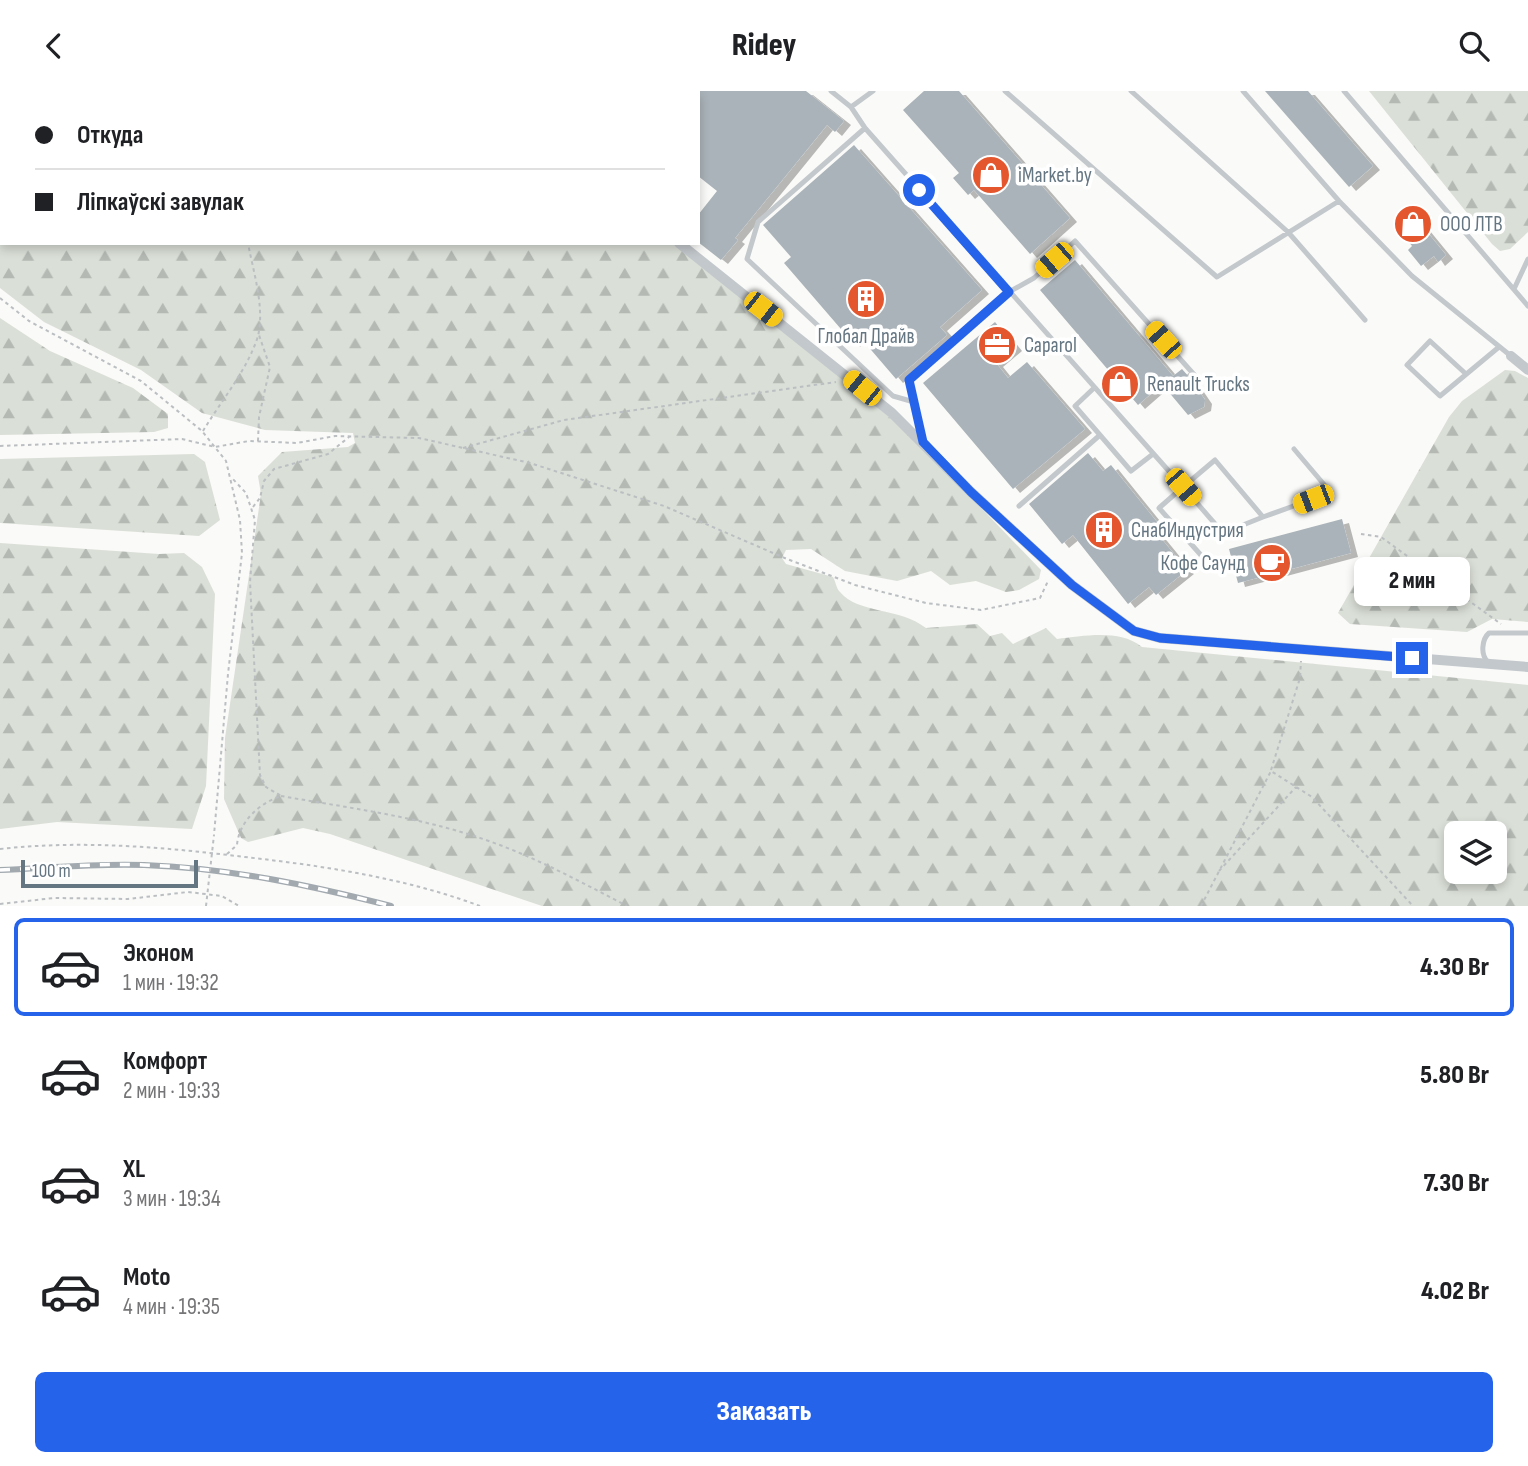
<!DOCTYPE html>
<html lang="ru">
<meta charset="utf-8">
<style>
:root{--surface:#fff;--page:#f2f2f2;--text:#202124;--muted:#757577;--line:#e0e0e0;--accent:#2563eb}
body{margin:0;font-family:"Sofia Sans Condensed",sans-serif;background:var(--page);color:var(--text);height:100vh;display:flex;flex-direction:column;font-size:26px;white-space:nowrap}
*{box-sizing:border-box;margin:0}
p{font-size:23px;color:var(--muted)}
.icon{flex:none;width:38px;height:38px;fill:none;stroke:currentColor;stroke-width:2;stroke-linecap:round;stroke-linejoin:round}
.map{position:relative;height:815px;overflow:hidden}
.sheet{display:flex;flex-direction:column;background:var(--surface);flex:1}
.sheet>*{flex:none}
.top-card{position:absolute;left:0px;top:0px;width:700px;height:154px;box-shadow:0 4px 10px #0003;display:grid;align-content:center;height:154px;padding:0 35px;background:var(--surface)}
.fabs{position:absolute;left:1444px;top:730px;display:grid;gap:14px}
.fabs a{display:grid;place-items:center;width:63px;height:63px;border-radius:10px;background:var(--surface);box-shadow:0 4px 10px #0003;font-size:35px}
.scale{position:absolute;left:21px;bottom:18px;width:177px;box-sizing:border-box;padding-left:7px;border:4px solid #657683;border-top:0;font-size:19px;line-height:24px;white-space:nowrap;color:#657683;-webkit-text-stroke:5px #fff;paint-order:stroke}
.end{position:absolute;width:32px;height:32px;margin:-16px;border:9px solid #2563eb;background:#fff;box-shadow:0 0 0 4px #fff}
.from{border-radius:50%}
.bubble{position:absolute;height:49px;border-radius:10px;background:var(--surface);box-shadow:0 4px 10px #0003;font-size:23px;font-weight:800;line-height:49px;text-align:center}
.car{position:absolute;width:21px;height:42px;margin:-21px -10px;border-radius:9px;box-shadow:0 0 5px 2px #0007;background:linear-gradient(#f5c518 24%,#345 0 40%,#f5c518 0 76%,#345 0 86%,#f5c518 0)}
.top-card b{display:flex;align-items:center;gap:24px;height:66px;font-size:26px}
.top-card b+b{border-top:2px solid var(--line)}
.top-card i{width:18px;height:18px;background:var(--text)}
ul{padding:12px 0 0;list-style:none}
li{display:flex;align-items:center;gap:21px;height:98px;margin:0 14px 10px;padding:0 21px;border:4px solid transparent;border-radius:10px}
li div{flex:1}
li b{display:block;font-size:26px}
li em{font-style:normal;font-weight:800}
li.active{border-color:var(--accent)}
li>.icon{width:63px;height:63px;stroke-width:1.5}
.cta{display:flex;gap:14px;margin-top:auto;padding:14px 35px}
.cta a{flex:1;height:80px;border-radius:10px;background:var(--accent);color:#fff;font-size:28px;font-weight:800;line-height:80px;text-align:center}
header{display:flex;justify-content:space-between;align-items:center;height:91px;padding:0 35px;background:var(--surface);font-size:32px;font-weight:800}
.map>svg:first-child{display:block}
</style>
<header><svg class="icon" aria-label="back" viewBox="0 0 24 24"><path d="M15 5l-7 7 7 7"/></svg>Ridey<svg class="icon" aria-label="search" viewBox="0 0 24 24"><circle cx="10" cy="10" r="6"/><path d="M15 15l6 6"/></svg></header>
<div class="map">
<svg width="1528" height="815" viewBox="0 0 1528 815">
<defs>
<pattern id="forest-firs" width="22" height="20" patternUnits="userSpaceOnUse" patternTransform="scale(1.75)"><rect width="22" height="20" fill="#dadfd7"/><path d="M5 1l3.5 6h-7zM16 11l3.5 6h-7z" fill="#b4b9b4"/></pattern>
<filter id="shadow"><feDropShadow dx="7" dy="4" stdDeviation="0" flood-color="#0004"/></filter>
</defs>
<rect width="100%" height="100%" fill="#fafaf8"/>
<path fill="url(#forest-firs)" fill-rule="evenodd" d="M0 0H485L487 2H2V152H674L909 342 1041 479 1039 488 1019 499 1006 501 976 490 950 494 931 480 897 490 845 480 811 458 786 459 782 467 786 473 833 486C836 491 836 497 840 501 858 523 899 516 926 537L977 533 990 545 1002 542 1013 553 1046 537 1057 548C1084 545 1120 538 1142 556L1528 594V815H542L330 743 303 737 248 751 241 747 224 708 225 647 261 403 258 385 282 361 348 356 355 352 353 342 265 339 202 322 141 279 44 231 0 197ZM1456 742H1494V780H1456Z
M1369 0H1528V141L1510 158 1500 160 1492 153Z
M0 227 50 260 133 297 168 323V337L154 341 0 344Z
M1505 279 1515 280 1528 287V531L1492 528 1467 541 1350 533 1338 522 1449 326 1462 310Z
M194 363 205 371 220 429 199 445 0 432V368Z
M0 452 159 463 184 462 202 476 215 503 206 695 192 738 57 731 0 738Z"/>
<path fill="#aab3b9" filter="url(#shadow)" d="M698 0H806L844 30 835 41 827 34 735 147 738 149 721 169 698 151V124L717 100 698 85Z
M924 0H959L1070 127 1030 163 974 99 968 104 953 87 959 82 903 19Z
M1265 0H1308L1373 75 1349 96Z
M854 54 982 199 940 236 947 244 896 288 860 246 853 252 784 172 791 166 763 134Z
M1414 125 1446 164 1438 171 1434 165 1421 175 1408 159 1412 155 1398 138Z
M1075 169 1173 285 1182 278 1190 287 1205 309 1204 316 1188 324 1162 293 1138 314 1040 199Z
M995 231 1015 256 996 272 1008 287 1027 271 1085 338 1013 398 923 292Z
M1088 362 1103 380 1111 374 1161 436 1156 441 1187 479 1156 504 1149 496 1128 513 1073 444 1062 453 1029 413Z
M1342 428 1351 462 1238 492 1229 458Z"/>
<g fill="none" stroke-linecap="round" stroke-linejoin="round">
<path stroke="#bbbfc2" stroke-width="2" stroke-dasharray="3.5 3.5" stroke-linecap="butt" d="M219 0 220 2
M422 0 424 2
M0 207 29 230 141 290 202 340 226 370 240 429 242 462 228 583 214 744
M203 340C221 310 248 278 258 245 265 216 253 180 248 152
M258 350 259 326 270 276 259 244
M0 355 182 348 215 356 249 350 297 352 335 345 419 347 530 372 664 415 787 468 855 494 926 512 981 519 1040 507 1048 490
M463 357 564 329 836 291
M253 416 260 407 264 390 274 378 328 363 349 346
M1361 443 1381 446 1501 533
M1271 679 1300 587 1301 570
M281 705C350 717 420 726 486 749 535 766 581 791 627 815
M0 758C82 749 163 756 245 766 324 775 405 787 480 815
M227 763 237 754C239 730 260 712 281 705L266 696 260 684 250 491 255 429 246 402 231 386
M1219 780 1296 696
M0 813 54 807 128 808 188 801 222 805 239 815
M1201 815 1271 680 1312 706 1413 815"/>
<path stroke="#c3c8cc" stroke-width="5" d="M492 0 494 2
M565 0 567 2
M831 0 851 16 865 37 1183 396 1215 369 1263 426 1313 408
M1005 0 1217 186 1339 110
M1131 0 1288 141 1365 229
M1243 0 1339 110 1412 185 1511 265
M1344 0 1528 215
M589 2 591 0
M668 2 669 0
M851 16 873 0
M865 37 758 131 747 168 893 305 914 311
M1514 198 1528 168
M1466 283 1430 250 1407 274 1440 305 1499 256
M1094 297 1075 315 1131 380 1153 363
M923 348 909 289 1009 201 1034 187 1075 150 1198 288
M1294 358 1327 397
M1019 415 1100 344
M1208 472 1159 417 1183 396 1223 442 1263 426
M1488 571C1480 564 1482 548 1489 542H1528"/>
<path stroke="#c3c8cc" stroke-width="10" d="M679 152 892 322 971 401 1072 494 1134 540 1160 547 1528 576
M1511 265 1528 279"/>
<defs>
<path id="rail" d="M0 779C48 777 96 772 144 774 228 777 310 794 391 815"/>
</defs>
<use href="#rail" stroke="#a2aab0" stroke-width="6"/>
<use href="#rail" stroke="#fff" stroke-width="3.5" stroke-dasharray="10" stroke-linecap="butt"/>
<path stroke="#bbbfc2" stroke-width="2" stroke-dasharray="3.5 3.5" stroke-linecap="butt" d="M206 815 214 744"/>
</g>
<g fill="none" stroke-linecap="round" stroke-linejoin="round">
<path stroke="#2563eb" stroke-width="9" d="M919 99 1009 201 909 289 923 351 971 401 1072 494 1134 540 1160 547 1412 567"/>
</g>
<defs>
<symbol id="shop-disc" viewBox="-11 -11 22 22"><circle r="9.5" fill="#e4572e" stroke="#fff"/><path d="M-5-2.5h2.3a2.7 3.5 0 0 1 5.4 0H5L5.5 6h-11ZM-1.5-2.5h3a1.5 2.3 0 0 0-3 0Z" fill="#fff"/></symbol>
<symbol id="building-disc" viewBox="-11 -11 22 22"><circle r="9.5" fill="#e4572e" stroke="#fff"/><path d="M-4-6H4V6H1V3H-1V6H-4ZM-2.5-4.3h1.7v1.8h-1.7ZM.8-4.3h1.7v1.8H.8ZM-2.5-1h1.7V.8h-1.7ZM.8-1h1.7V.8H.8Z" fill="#fff"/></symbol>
<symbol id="office-disc" viewBox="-11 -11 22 22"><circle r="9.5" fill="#e4572e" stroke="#fff"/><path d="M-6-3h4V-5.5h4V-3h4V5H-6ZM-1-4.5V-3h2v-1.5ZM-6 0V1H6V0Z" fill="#fff"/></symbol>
<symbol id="cafe-disc" viewBox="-11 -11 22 22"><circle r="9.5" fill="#e4572e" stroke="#fff"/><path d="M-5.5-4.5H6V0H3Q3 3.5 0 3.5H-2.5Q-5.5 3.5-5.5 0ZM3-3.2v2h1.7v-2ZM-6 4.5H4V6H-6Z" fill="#fff"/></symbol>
</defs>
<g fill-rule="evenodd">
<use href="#shop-disc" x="969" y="62" width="44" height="44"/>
<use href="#shop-disc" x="1391" y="111" width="44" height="44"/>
<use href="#building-disc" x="844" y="186" width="44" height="44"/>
<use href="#office-disc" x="975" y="232" width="44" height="44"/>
<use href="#shop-disc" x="1098" y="271" width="44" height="44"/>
<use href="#building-disc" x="1082" y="417" width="44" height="44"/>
<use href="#cafe-disc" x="1250" y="450" width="44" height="44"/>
</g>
<g text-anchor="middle" stroke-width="7" stroke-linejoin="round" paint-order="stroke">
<g font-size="21" fill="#657683" stroke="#fff" text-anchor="start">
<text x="1018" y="91">iMarket.by</text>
<text x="1440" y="140">ООО ЛТВ</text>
<text x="866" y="252" text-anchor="middle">Глобал Драйв</text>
<text x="1024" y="261">Caparol</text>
<text x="1147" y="300">Renault Trucks</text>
<text x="1131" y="446">СнабИндустрия</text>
<text x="1245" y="479" text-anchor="end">Кофе Саунд</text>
</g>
</g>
</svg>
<div class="fabs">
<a><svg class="icon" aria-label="layers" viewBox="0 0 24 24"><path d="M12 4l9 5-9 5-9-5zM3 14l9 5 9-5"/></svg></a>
</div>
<div class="scale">100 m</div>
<i class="end from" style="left:919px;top:99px"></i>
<i class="end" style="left:1412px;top:567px"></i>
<div class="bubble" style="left:1354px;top:466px;width:116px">2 мин</div>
<i class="car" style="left:1054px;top:169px;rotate:229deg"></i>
<i class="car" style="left:763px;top:218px;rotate:128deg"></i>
<i class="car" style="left:1163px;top:249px;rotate:318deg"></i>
<i class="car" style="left:862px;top:297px;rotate:309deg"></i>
<i class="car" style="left:1183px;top:396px;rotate:139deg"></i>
<i class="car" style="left:1313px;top:408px;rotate:249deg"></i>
<div class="top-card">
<b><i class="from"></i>Откуда</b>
<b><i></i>Ліпкаўскі завулак</b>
</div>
</div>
<section class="sheet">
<ul>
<li class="active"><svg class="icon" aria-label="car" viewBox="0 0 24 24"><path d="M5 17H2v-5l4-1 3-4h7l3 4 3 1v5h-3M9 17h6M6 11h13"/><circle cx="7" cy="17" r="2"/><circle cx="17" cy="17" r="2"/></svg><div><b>Эконом</b><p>1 мин · 19:32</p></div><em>4.30 Br</em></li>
<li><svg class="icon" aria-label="car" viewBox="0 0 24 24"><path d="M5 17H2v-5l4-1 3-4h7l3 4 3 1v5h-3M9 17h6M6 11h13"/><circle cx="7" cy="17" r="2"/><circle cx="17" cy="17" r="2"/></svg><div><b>Комфорт</b><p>2 мин · 19:33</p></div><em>5.80 Br</em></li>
<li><svg class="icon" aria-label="car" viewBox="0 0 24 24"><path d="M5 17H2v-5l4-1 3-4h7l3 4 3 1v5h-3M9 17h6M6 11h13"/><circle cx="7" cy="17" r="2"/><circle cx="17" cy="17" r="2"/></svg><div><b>XL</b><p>3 мин · 19:34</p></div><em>7.30 Br</em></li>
<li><svg class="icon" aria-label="car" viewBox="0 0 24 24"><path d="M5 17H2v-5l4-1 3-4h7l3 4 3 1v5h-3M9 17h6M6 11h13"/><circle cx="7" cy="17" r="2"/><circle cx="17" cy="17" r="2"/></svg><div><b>Moto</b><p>4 мин · 19:35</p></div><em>4.02 Br</em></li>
</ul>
<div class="cta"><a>Заказать</a></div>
</section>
